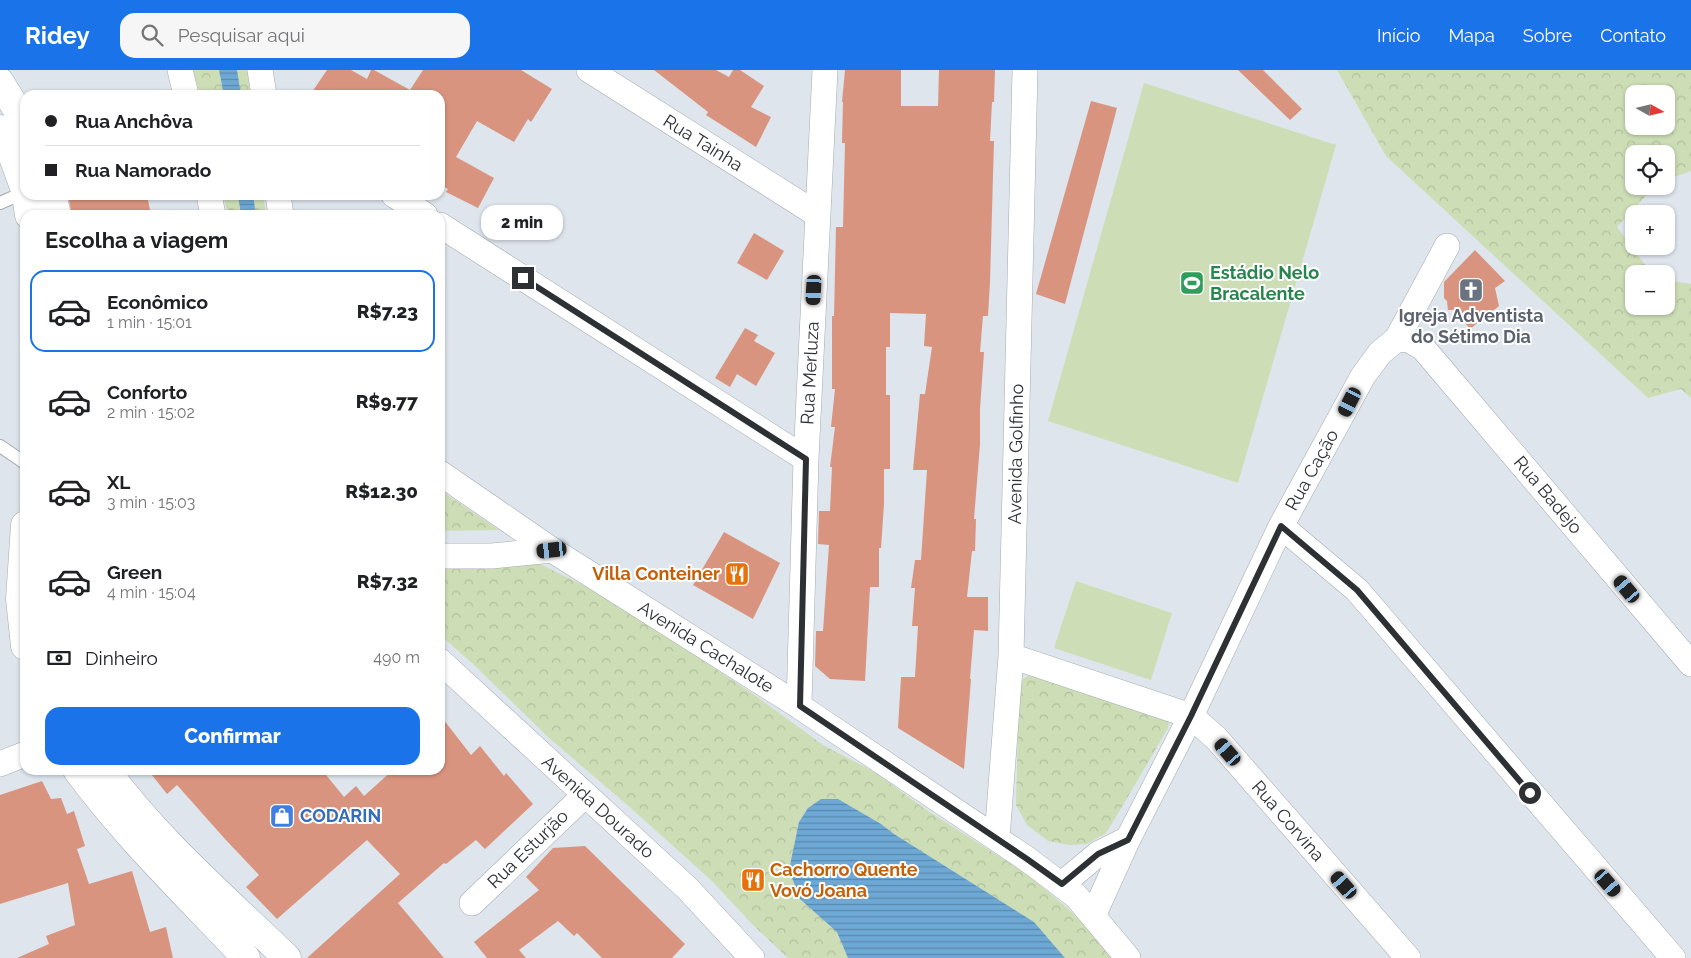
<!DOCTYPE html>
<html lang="pt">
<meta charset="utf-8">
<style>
:root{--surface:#fff;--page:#f6f6f6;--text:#202124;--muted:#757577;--line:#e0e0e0;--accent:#1a73e8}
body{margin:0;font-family:Raleway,sans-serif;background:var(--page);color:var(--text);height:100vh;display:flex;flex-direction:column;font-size:19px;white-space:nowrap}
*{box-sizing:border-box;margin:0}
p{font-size:16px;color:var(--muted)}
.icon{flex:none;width:28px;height:28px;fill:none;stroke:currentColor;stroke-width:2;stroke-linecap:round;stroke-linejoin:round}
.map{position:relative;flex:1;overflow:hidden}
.sheet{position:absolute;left:20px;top:140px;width:425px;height:565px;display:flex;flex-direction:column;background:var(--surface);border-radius:15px;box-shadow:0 1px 4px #0004}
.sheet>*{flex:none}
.hud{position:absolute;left:20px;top:20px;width:425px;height:110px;border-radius:15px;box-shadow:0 1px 4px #0004;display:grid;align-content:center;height:110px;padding:0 25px;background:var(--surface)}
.needle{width:32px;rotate:98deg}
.tools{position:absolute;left:1625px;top:15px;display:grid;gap:10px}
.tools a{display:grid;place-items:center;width:50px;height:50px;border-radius:10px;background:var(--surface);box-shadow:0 1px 4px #0004;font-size:25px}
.end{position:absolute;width:22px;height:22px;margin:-11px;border:6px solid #2e3134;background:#fff;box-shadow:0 0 0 2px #fff}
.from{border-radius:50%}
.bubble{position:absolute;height:35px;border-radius:15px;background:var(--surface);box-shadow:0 1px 4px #0004;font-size:16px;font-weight:800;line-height:35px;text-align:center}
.car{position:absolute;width:15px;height:30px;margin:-15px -8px;border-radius:6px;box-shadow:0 0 4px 1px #0007;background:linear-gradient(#222 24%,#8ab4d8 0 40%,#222 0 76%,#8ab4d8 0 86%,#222 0)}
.hud b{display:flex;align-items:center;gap:18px;height:48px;font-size:19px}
.hud b+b{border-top:1px solid var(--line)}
.hud i{width:12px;height:12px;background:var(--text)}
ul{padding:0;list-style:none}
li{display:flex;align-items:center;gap:15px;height:82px;margin:0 10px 8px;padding:0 15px;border:2px solid transparent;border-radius:15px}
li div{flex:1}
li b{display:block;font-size:19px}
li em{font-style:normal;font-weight:800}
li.active{border-color:var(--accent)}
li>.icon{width:45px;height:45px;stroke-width:1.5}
h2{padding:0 25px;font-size:22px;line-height:60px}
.pay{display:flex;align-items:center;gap:12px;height:55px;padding:0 25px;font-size:19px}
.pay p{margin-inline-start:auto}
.cta{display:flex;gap:10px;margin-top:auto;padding:10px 25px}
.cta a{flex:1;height:58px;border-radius:15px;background:var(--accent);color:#fff;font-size:20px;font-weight:800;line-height:58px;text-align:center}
header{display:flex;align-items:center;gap:30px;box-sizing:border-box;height:70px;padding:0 25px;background:var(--accent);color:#fff}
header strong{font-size:24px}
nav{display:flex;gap:28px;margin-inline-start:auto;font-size:18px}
.search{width:350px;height:45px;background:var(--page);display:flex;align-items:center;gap:12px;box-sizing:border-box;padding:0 18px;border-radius:15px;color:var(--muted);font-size:19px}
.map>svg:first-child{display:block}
</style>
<header>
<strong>Ridey</strong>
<div class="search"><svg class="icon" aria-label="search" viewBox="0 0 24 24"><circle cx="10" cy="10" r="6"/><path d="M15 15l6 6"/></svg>Pesquisar aqui</div>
<nav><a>Início</a><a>Mapa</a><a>Sobre</a><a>Contato</a></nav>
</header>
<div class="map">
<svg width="1691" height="888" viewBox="0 0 1691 888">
<defs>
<pattern id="forest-crowns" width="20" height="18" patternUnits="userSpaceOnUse" patternTransform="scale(1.25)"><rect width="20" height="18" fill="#cddeb6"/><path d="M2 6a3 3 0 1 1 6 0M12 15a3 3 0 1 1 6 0" fill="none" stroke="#b0bf9d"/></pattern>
<pattern id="water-rules" width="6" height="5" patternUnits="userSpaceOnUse" patternTransform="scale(1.25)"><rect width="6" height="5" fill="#6ea8d5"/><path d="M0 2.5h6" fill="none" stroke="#5b89ae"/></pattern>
</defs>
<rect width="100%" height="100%" fill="#dee5ed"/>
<path fill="#cddeb6" d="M1144 13 1336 75 1238 413 1048 351Z
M1076 511 1172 543 1151 610 1054 578Z"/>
<path fill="url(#forest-crowns)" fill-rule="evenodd" d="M193 0H248L250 25H200Z
M1337 0H1691V101L1666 110V84H1634V116H1655L1617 157 1652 204H1634V236H1666V210L1691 214V328L1681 319 1648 328 1386 86ZM1634 24H1666V56H1634Z
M223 125H263L266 145H228Z
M440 420 499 460 440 461Z
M536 492 613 530 753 624 823 675 876 703 925 739 1028 805 1065 836 1104 873 1115 888H788L754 856 712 811 633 740 549 668 472 593 440 565V494Z
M1032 603 1170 647 1168 658 1119 742 1106 763 1087 774 1070 775 1048 771 1027 755 1016 735 1019 617 1023 609Z"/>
<path fill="url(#water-rules)" d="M219 0H237L241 25H224Z
M238 125H253L256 145H241Z
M821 729H838L881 754 894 764 1034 852 1065 888H848L837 862 800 829 789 800 799 752 808 738Z"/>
<path fill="#d9947f" d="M327 0H351L367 9 371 0H374L410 20 423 0H521L552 19 531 52 528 49 514 72 477 51 456 87 494 108 478 138 446 122 448 119 440 115V25H310Z
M654 0H716L729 7 733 0H740L764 16 751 37 771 47 756 77 706 45 708 42Z
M845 0H901V36H938L939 0H995L994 32H992L990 71H994L990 212 988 246H983L980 282H984L980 339V374L974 449H976L975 481H972L967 527H988V561L974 560 970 609H971L964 699 898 658 901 607H915L918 556H912L915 518H911L915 490H921L927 400H913L920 324H925L932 277 924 276 926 244 890 243V277H886V325H890V399H884V434L881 478H879V517H870L865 611 830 609 815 596 816 561H823L829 475 818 474 819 441H830L832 397H830L835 357H831L835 319H832V246H834L836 157H843L845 73H842L843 32H842Z
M1238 0H1263L1302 39 1290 50Z
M1091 31 1117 38 1065 234 1036 224Z
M68 125H147L151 145H72Z
M754 163 784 181 767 210 737 193Z
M1475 180 1505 211 1495 218 1499 236 1470 259 1454 240H1448L1447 231 1444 228V212Z
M745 258 758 265 754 271 775 283 756 316 737 304 730 317 715 308Z
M724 462 780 493 753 549 693 515Z
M440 645 471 685 480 676 504 706 506 703 533 734 485 779 476 770 446 794 444 793 398 833 444 888H307L400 804 367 770 277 849 246 817 259 805 225 769 177 715 167 724 148 700H322L344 727 356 716 364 726 393 700H440Z
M42 711 51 729 61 728 67 744 74 741 85 776 77 779 89 814 132 801 150 862 166 857 173 888H17L49 874 46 866 75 855 68 813 0 834V725Z
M585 776 685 874 672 888H602L577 863 574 866 558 851 519 880 526 888H487L474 872 539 820 526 807 553 778Z"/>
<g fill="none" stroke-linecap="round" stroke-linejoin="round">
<defs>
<path id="lane" d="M0 133 25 122
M0 376 25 393"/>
<path id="street" d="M180 0 186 25
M260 0 264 25
M589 0 818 145
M209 125 213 145
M278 125 281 145
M394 125 425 145
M440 155 806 389
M1397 269 1409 270 1423 278 1691 594
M440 403 552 480 799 636 1027 789 1076 826 1128 888
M1281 456 1357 520 1673 888
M440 486H492L552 480
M1011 586 1191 646 1216 668 1408 888
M440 591 688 819 752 888
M799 636 806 389 825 0
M0 694 25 684
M997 768 1011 586 1025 0
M1062 814 1098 784 1128 769
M472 833 585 725
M1093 846 1128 769 1191 646 1281 456 1363 306 1380 283 1397 269 1447 176"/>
<path id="secondary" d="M0 12 16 38 25 58
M0 59 6 68 25 120
M26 125 29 145
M52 125 57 145
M25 455 20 529 25 576
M77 700C127 768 189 827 246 888
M106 700C158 771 224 827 287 888"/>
</defs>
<use href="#lane" stroke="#a4abb3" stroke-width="14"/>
<use href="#street" stroke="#a4abb3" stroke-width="26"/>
<use href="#secondary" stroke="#a4abb3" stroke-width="29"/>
<use href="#lane" stroke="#fff" stroke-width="12"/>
<use href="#street" stroke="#fff" stroke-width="25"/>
<use href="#secondary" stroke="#fff" stroke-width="28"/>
</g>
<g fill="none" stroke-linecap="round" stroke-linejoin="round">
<path stroke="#2e3134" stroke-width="6" d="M523 208 806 389 800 636 1027 789 1062 814 1098 784 1128 770 1191 646 1281 456 1357 520 1530 723"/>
</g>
<defs>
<symbol id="stadium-square" viewBox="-11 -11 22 22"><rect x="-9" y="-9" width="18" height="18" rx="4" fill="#2e9e5b" stroke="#fff"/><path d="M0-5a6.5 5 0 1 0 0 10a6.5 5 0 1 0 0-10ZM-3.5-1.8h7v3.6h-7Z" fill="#fff"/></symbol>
<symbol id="church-square" viewBox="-11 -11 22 22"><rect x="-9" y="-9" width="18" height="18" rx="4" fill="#6b7280" stroke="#fff"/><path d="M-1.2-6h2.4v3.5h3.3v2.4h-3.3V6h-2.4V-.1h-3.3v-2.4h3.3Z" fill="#fff"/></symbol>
<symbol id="restaurant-square" viewBox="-11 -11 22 22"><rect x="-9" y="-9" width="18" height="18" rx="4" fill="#e8710a" stroke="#fff"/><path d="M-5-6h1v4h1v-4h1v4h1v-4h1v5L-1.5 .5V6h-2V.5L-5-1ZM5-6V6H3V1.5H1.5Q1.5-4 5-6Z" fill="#fff"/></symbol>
<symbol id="shop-square" viewBox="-11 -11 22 22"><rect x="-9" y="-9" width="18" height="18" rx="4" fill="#3f7fe0" stroke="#fff"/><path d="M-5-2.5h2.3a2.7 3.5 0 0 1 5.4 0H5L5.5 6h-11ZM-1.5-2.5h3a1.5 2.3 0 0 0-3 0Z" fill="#fff"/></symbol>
</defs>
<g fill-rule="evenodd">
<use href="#stadium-square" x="1178" y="199" width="28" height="28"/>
<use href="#church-square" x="1457" y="206" width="28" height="28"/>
<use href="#restaurant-square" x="723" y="490" width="28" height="28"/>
<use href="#shop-square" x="268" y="732" width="28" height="28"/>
<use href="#restaurant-square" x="739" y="796" width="28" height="28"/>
</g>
<g text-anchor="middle" stroke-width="4" stroke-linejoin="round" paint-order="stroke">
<g font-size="18" fill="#2e3134" stroke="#fff">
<text transform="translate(703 73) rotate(32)" y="6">Rua Tainha</text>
<text transform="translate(810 303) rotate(-87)" y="6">Rua Merluza</text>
<text transform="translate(1016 384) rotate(-89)" y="6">Avenida Golfinho</text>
<text transform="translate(1312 400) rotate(-61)" y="6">Rua Cação</text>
<text transform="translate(1548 425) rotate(50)" y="6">Rua Badejo</text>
<text transform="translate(706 577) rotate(32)" y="6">Avenida Cachalote</text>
<text transform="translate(598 737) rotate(42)" y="6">Avenida Dourado</text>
<text transform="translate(1288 751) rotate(49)" y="6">Rua Corvina</text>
<text transform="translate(528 779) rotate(-44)" y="6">Rua Esturjão</text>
</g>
<g font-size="18" font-weight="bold" fill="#27864d" stroke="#fff" text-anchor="start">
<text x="1210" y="209">Estádio Nelo<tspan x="1210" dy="21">Bracalente</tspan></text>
</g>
<g font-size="18" font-weight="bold" fill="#5b616d" stroke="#fff">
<text x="1471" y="252">Igreja Adventista<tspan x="1471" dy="21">do Sétimo Dia</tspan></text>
</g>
<g font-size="18" font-weight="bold" fill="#c56008" stroke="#fff" text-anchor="end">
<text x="720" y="510">Villa Conteiner</text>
<text x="770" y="806" text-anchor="start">Cachorro Quente<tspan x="770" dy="21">Vovó Joana</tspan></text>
</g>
<g font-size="18" font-weight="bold" fill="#366cbe" stroke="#fff" text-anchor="start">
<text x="300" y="752">CODARIN</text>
</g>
</g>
</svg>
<div class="tools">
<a><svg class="needle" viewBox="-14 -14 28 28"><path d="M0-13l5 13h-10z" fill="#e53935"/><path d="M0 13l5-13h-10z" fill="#757577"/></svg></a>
<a><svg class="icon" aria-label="locate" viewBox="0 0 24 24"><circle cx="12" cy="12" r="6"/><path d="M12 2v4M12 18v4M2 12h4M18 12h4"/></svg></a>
<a>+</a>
<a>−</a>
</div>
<i class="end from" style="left:1530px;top:723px"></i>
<i class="end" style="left:523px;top:208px"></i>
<div class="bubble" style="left:481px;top:135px;width:82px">2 min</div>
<i class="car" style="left:814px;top:220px;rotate:183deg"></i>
<i class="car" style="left:1350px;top:332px;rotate:207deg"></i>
<i class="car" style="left:552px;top:480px;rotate:264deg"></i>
<i class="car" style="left:1627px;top:519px;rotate:320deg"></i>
<i class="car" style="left:1228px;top:682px;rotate:319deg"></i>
<i class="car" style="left:1608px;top:813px;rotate:139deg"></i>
<i class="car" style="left:1344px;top:815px;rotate:319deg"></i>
<div class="hud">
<b><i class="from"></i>Rua Anchôva</b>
<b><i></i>Rua Namorado</b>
</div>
<section class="sheet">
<h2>Escolha a viagem</h2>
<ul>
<li class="active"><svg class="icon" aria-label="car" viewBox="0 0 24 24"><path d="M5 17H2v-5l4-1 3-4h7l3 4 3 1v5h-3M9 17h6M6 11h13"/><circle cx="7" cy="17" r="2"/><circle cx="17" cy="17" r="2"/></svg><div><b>Econômico</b><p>1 min · 15:01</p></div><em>R$7.23</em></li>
<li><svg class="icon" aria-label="car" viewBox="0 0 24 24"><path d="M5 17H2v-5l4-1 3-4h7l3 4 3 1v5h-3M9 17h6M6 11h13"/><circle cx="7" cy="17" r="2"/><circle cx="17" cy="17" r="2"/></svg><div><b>Conforto</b><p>2 min · 15:02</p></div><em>R$9.77</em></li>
<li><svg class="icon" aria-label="car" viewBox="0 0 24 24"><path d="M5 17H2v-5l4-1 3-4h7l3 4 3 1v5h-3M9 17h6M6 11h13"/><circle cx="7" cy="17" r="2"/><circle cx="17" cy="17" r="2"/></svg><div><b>XL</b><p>3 min · 15:03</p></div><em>R$12.30</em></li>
<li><svg class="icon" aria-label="car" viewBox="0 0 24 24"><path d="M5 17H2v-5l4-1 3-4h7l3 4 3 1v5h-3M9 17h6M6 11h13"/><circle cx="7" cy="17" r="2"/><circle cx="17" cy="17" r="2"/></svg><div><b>Green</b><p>4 min · 15:04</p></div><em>R$7.32</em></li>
</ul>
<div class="pay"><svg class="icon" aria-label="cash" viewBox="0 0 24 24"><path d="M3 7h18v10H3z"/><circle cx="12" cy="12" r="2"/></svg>Dinheiro<p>490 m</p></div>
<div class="cta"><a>Confirmar</a></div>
</section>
</div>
